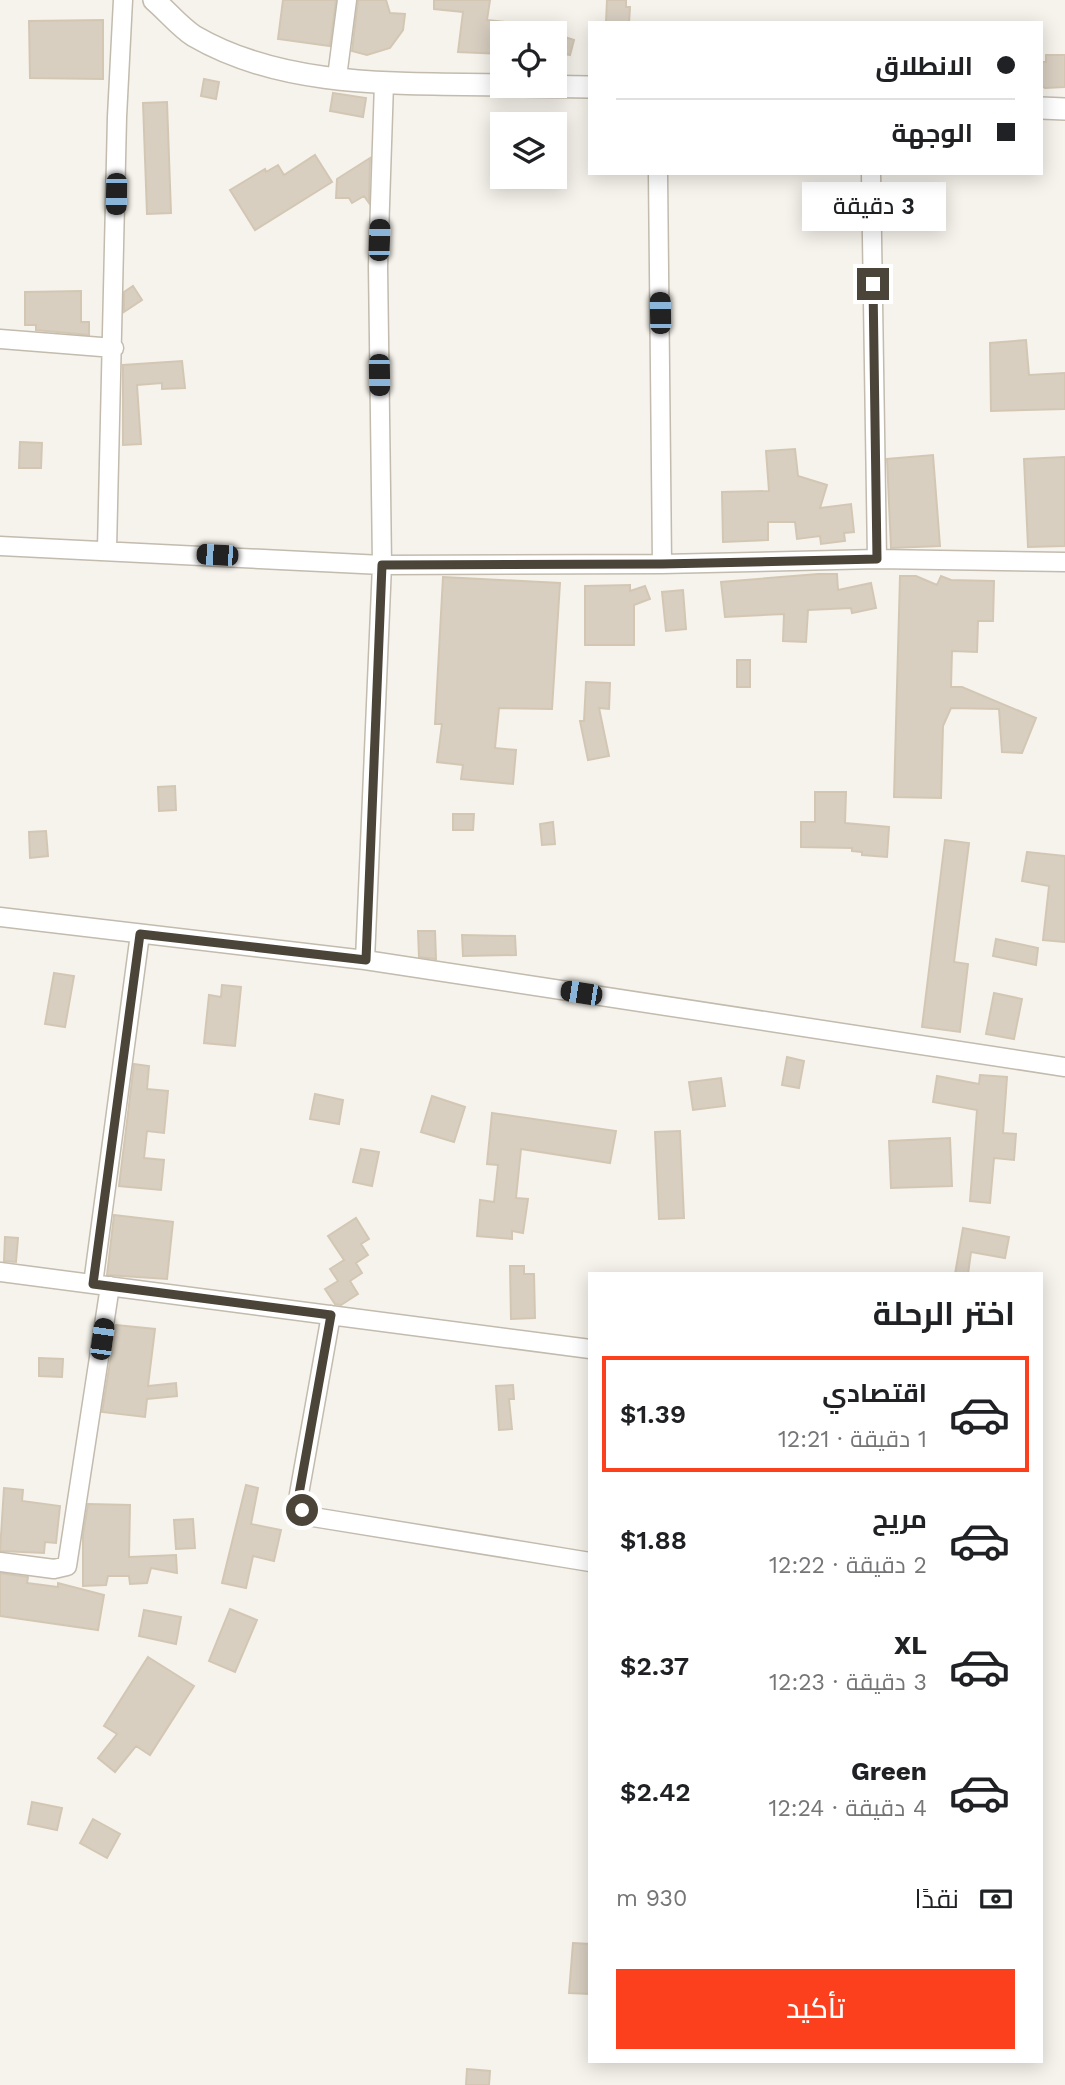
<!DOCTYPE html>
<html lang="ar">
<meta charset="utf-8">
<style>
:root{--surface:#fff;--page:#f6f6f6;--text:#202124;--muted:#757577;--line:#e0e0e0;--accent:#fc3f1d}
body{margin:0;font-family:"Work Sans",Cairo,sans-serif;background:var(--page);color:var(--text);direction:rtl;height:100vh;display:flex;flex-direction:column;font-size:26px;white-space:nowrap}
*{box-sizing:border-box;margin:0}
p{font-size:23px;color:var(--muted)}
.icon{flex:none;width:38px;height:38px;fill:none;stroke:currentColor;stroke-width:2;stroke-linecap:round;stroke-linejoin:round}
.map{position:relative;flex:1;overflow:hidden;direction:ltr}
.sheet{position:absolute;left:588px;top:1272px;width:455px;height:791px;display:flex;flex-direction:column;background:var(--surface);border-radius:0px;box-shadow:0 4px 18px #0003;direction:rtl}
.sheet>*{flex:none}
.top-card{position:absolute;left:588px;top:21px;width:455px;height:154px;border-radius:0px;box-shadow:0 4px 18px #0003;direction:rtl;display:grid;align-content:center;height:154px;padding:0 28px;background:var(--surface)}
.controls{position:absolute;left:490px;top:21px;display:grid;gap:14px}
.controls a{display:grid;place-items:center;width:77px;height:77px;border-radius:0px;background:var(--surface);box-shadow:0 4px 18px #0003;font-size:35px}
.end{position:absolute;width:32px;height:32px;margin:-16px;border:9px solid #4b4439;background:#fff;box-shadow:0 0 0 4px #fff}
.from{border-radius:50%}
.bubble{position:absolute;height:49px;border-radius:0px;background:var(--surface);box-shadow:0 4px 18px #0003;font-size:23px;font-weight:600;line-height:49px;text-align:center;direction:rtl}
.car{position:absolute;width:21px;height:42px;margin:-21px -10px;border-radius:9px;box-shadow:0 0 5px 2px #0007;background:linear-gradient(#222 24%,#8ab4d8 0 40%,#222 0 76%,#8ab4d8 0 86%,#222 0)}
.top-card b{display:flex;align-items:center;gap:24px;height:66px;font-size:26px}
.top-card b+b{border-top:2px solid var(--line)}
.top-card i{width:18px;height:18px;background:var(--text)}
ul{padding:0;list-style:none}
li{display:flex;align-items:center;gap:21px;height:116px;margin:0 14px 10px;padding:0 14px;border:4px solid transparent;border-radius:0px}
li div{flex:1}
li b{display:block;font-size:26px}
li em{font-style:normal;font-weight:600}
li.current{border-color:var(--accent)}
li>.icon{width:63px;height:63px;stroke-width:1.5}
h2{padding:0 28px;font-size:32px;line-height:84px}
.pay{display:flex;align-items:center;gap:18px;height:77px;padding:0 28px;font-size:26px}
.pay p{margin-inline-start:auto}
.action{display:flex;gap:14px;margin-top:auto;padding:14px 28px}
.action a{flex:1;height:80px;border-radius:0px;background:var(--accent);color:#fff;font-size:28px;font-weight:600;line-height:80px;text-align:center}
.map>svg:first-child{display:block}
</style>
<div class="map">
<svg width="1065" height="2085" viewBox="0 0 1065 2085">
<rect width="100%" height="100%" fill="#f6f3ec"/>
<path fill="#d8cfc1" stroke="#d3c7b4" stroke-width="2" d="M283 0H336L330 46 278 39Z
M358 0H386L390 13 405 14 403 30 390 48 367 55 352 51Z
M434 0H490L487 20 533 25 532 33H502V54L458 52 463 12 434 9Z
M607 0H626V7H630L629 23H606Z
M103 20V79L30 78 29 21Z
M555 34 574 40 570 55 555 52Z
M1046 55H1065V87L1045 88 1041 85V62H1046Z
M204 79 219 82 216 99 201 96Z
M333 93 366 98 363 117 330 111Z
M167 102 171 213 147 214 143 103Z
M315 155 332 182 255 230 230 190 265 169 266 172 278 165 284 175Z
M370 158 369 203 364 196 352 203 349 198H336L337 179Z
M133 286 142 300 124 312V292Z
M81 291V322H89V335L36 330V325H25V292Z
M1026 340 1029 375 1065 373V409L991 411 990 343Z
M182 361 185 388 162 389V383L137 385 141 444 123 445V365Z
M20 442 42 443 41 468H19Z
M795 449 798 476 827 485 820 508 851 504 854 532 844 533 845 541 821 544 820 536 797 539 795 522H768V540L723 542 722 492 769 491 766 451Z
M933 455 940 546 891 548 887 459Z
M1065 457V546L1028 547 1024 459Z
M818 574H837L838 590 871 583 876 608 852 613 851 608 808 610 806 642 783 641 784 614 725 617 721 582Z
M900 576H916L937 585 941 576 951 580 994 581 993 621H978L977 652 952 651 951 687H962L1036 718 1022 753 1002 752 999 709 951 708 943 726 941 798 894 797Z
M443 577 560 583 552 709 499 708 495 748 516 750 513 784 461 779 463 765 437 762 442 724H435Z
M630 585V591L645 586 650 599 634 605V645H585V586Z
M683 590 686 629 666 631 662 592Z
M737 660H750V687H737Z
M586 682 610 683 609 709 599 708 609 756 588 760 580 721H584Z
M175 786 176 810 159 811 158 787Z
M815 792H846L845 823 889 827 887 857 862 855V852L852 851V848L801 847V822H815Z
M453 814H474L473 830H453Z
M553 822 555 844 542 845 540 824Z
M46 831 48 856 30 858 29 832Z
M945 840 969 843 954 962 968 964 960 1032 922 1027Z
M1027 852 1065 856V942L1043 940 1049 886 1022 881Z
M418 931H435L436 959 419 957Z
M462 935 515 936 516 955 463 956Z
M996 939 1038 948 1036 965 993 956Z
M54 973 74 976 65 1027 45 1024Z
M222 985 241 987 235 1046 204 1043 209 995 221 997Z
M994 993 1022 999 1014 1039 986 1034Z
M787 1057 804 1061 799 1088 782 1085Z
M134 1064 149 1066 147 1089 168 1091 164 1133 147 1131 144 1158 164 1160 161 1190 119 1186Z
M980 1075 1007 1077 1003 1133 1016 1134 1014 1160 994 1158 990 1203 970 1201 977 1110 933 1102 937 1076 979 1084Z
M721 1078 725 1106 693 1110 689 1082Z
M315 1094 343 1100 339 1124 310 1119Z
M432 1096 465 1107 454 1142 421 1132Z
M492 1113 616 1131 610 1163 521 1149 516 1198 528 1199 523 1233 512 1231V1239L477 1236 480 1200 494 1202 498 1165 487 1164Z
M680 1131 684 1218 659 1219 655 1132Z
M950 1138 952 1186 891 1188 889 1141Z
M361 1149 379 1152 372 1186 353 1182Z
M114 1215 173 1222 167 1279 107 1275Z
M356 1218 369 1239 361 1244 368 1255 356 1263 362 1273 350 1281 358 1294 341 1305 335 1304 325 1289 338 1281 330 1269 344 1260 328 1236Z
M963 1228 1009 1237 1005 1258 971 1252 968 1274H955Z
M5 1237 18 1238 16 1262 4 1261Z
M510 1266H524V1274H534L535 1318 511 1319Z
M116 1325 155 1329 148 1386 176 1383 177 1396 147 1399 145 1417 102 1412Z
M39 1358 63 1359 62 1377 39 1376Z
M513 1385 514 1399H509L512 1429 499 1430 496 1386Z
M246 1485 258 1488 251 1524 281 1530 274 1561 253 1556 246 1588 222 1583Z
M4 1488 23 1490 22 1501 60 1506 56 1543 45 1542 44 1553 0 1551Z
M88 1504 130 1505 129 1557 176 1555 177 1573 151 1568 147 1583 130 1584 129 1576H108L106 1585 83 1586V1535Z
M193 1519 195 1548 176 1549 174 1520Z
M0 1573 28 1577 27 1583 58 1587V1583L104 1595 98 1630 0 1616Z
M230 1609 257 1620 235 1672 209 1661Z
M144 1610 181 1617 176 1644 139 1636Z
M148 1657 194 1686 150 1755 136 1746 115 1772 98 1758 117 1734 104 1726Z
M32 1802 62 1808 57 1830 28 1824Z
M93 1819 120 1834 107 1858 80 1843Z
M573 1943 590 1944V1994L569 1993Z
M467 2069 490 2071 489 2085H466Z"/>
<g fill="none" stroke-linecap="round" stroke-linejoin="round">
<defs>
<path id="minor" d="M337 77 347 0
M658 173 662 564
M871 173 877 559
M0 339 114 348
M0 546 382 565 662 564 877 559 1065 562
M107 549 117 117 123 0
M0 917 365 960 1065 1067
M365 960 382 565 378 266 384 83
M0 1272 590 1349
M93 1284 140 934
M331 1315 299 1494 302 1510 313 1517 590 1562
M0 1562 54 1569 67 1566 110 1286"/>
<path id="tertiary" d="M154 0C167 11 180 27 194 36 285 89 400 83 502 85
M524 86 590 87
M1041 108 1065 109"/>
</defs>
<use href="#minor" stroke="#c2bbae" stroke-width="21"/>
<use href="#tertiary" stroke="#c2bbae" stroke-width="24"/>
<use href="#minor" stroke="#fff" stroke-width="18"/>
<use href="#tertiary" stroke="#fff" stroke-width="21"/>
</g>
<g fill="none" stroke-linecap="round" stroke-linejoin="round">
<path stroke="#4b4439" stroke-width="9" d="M302 1510 299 1494 331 1315 93 1284 140 934 366 960 382 565 662 564 877 559 873 284"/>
</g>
</svg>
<div class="controls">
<a><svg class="icon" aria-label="locate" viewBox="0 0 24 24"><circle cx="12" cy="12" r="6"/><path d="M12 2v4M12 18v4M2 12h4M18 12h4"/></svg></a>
<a><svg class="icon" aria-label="layers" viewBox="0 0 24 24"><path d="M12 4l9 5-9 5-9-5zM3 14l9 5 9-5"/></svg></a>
</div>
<i class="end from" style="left:302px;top:1510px"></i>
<i class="end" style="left:873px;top:284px"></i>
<div class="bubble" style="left:802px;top:182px;width:144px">3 دقيقة</div>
<i class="car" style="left:116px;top:194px;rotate:181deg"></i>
<i class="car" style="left:379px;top:240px;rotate:2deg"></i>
<i class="car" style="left:660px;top:313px;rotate:359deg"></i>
<i class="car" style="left:379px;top:375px;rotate:179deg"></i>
<i class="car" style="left:217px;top:555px;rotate:273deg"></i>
<i class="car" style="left:581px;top:993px;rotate:279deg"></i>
<i class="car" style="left:102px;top:1339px;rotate:8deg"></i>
<div class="top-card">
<b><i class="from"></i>الانطلاق</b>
<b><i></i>الوجهة</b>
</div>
<section class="sheet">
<h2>اختر الرحلة</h2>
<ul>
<li class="current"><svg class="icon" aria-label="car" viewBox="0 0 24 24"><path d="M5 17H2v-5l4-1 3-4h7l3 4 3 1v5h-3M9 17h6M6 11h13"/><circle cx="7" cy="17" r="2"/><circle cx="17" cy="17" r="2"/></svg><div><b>اقتصادي</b><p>1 دقيقة · 12:21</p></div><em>$1.39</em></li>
<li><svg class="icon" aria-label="car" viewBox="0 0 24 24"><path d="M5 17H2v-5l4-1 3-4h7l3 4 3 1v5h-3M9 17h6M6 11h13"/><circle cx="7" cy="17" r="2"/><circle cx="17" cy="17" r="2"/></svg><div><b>مريح</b><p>2 دقيقة · 12:22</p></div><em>$1.88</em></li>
<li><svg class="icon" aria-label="car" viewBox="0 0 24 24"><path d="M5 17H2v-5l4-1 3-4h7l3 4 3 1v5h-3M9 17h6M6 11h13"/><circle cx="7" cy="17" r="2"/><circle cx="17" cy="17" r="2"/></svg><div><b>XL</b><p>3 دقيقة · 12:23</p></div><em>$2.37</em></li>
<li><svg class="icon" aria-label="car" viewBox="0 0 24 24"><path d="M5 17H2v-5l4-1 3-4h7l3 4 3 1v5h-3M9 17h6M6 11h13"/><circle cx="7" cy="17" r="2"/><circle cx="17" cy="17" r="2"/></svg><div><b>Green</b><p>4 دقيقة · 12:24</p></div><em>$2.42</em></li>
</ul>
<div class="pay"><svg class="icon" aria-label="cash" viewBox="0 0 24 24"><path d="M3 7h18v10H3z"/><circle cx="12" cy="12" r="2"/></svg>نقدًا<p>930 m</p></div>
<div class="action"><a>تأكيد</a></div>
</section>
</div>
